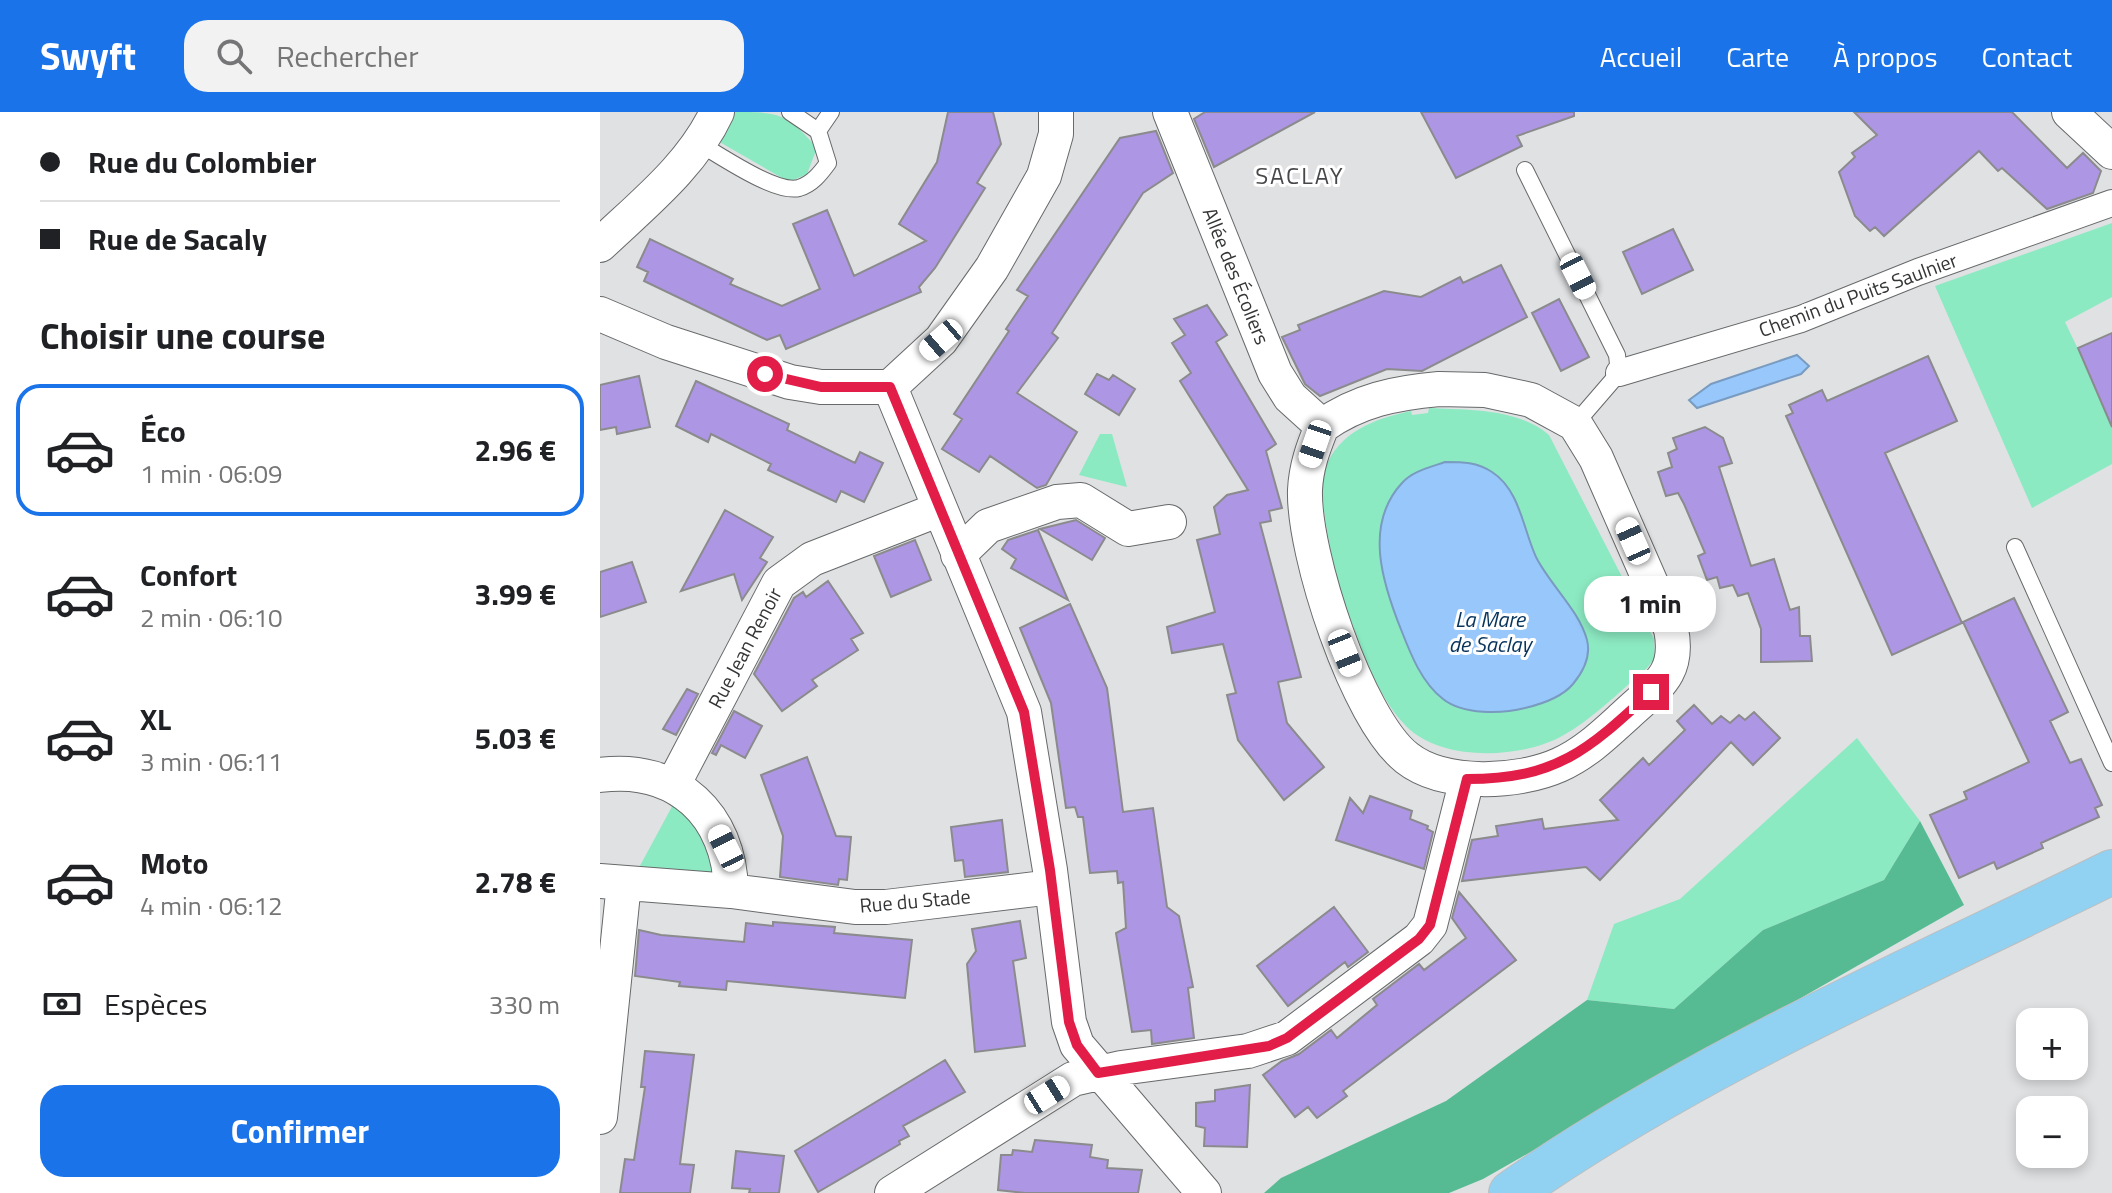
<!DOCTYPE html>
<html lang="fr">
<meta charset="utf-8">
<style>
:root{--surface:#fff;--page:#f2f2f2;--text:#202124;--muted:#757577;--line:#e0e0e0;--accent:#1a73e8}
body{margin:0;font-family:"Titillium Web",sans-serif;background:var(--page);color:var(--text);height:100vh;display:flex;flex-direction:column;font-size:30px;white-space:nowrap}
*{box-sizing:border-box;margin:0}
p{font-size:26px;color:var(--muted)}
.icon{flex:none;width:44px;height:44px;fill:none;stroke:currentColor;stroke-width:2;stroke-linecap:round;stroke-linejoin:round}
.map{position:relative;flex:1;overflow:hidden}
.side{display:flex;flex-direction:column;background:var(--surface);width:600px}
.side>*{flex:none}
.guide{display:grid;align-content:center;height:176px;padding:0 40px;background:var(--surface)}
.tools{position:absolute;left:1416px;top:896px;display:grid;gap:16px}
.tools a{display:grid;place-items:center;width:72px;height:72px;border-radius:16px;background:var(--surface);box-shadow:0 4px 12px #0003;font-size:40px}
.end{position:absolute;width:36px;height:36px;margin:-18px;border:10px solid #e11d48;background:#fff;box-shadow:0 0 0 4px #fff}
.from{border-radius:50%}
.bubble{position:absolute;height:56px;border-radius:24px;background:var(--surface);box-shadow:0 4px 12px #0003;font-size:26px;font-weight:700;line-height:56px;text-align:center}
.car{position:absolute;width:24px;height:48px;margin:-24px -12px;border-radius:10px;box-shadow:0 0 6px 2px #0007;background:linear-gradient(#fff 24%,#345 0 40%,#fff 0 76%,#345 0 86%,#fff 0)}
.guide b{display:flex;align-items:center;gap:28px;height:76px;font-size:30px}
.guide b+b{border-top:2px solid var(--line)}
.guide i{width:20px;height:20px;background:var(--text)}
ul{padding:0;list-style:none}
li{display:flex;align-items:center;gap:24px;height:132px;margin:0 16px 12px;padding:0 24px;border:4px solid transparent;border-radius:24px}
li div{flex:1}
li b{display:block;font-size:30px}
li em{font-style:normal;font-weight:700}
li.current{border-color:var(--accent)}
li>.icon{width:72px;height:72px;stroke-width:1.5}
h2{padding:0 40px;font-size:36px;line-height:96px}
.pay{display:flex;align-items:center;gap:20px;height:88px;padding:0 40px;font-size:30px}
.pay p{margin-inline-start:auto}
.cta{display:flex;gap:16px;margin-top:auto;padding:16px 40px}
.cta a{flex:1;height:92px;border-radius:24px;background:var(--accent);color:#fff;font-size:32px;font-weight:700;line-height:92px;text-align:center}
header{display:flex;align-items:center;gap:48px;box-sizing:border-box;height:112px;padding:0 40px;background:var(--accent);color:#fff}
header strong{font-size:38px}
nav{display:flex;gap:44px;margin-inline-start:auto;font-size:28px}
.search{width:560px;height:72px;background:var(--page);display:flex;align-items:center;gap:20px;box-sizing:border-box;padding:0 28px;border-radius:24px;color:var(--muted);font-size:30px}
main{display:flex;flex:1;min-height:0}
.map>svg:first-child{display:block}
</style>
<header>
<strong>Swyft</strong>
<div class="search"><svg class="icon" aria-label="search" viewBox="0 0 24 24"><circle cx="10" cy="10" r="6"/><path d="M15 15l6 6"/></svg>Rechercher</div>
<nav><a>Accueil</a><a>Carte</a><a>À propos</a><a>Contact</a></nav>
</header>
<main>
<section class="side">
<div class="guide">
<b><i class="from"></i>Rue du Colombier</b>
<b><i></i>Rue de Sacaly</b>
</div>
<h2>Choisir une course</h2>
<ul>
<li class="current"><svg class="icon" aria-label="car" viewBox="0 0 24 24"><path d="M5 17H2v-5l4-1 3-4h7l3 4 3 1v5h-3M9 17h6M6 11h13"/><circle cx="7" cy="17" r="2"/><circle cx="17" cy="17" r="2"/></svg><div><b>Éco</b><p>1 min · 06:09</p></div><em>2.96 €</em></li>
<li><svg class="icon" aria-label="car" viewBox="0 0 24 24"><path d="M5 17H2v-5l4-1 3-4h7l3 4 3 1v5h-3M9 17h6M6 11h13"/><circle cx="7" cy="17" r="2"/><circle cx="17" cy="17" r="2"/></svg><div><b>Confort</b><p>2 min · 06:10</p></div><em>3.99 €</em></li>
<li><svg class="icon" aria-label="car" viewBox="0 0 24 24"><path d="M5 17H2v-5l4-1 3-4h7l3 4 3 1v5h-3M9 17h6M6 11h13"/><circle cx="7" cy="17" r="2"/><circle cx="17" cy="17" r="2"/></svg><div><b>XL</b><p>3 min · 06:11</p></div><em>5.03 €</em></li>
<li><svg class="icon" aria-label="car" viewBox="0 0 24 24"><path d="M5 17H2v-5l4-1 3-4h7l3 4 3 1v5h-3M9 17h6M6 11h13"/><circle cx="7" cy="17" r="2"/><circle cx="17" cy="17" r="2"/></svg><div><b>Moto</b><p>4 min · 06:12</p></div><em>2.78 €</em></li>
</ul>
<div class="pay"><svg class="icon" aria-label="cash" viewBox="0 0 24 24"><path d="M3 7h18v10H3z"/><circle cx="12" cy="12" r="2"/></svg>Espèces<p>330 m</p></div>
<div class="cta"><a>Confirmer</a></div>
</section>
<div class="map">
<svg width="1512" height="1081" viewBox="0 0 1512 1081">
<rect width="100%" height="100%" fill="#dfe1e3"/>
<path fill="#8ceac2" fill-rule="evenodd" d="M132 0C178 0 186 0 217 36L207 62 189 70 116 28Z
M1512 111V185L1465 210 1512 308V352L1432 396 1335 174Z
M829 296C867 298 918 296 949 323L1054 527 1055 546 1047 556C1020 579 993 607 962 624 921 647 841 650 806 614 776 583 761 535 746 495 736 467 716 385 725 358 738 319 775 307 811 299L812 303 828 301ZM845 350 926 420 937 447 988 529Z
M500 322H512L527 375 479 363Z
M1257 626 1320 709 1284 768 1163 818 1074 897 987 888 1014 812 1080 787Z
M75 689 106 710 117 766 35 763Z"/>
<path fill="#56bb93" d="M1320 709 1364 793 883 1067 849 1081H664L681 1066 846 989 987 888 1074 897 1163 818 1284 768Z"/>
<path fill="#97c7fb" stroke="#799bc0" stroke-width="2" d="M1197 243 1209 254 1201 262 1097 296 1089 288 1111 272Z
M845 350C863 350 877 350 892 360 920 378 923 417 936 445 950 473 979 498 987 528 991 544 983 560 973 572 962 585 942 592 925 596 902 602 863 603 843 587 822 571 811 543 802 520 783 473 763 413 802 371 812 359 831 355 845 350Z"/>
<path fill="#ad96e3" stroke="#8b8b8d" stroke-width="2" d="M348 0H393L401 32 377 71 385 76 335 156 319 175 321 180 186 237 180 223 167 228 44 169 48 160 37 155 50 127 133 167 130 172 182 194 220 177 193 112 227 98 254 164 326 129 299 112 337 50Z
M605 0H715L614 55 594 7Z
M821 0H974V4L917 24 922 34 856 66Z
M1254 0H1412L1467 56 1483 41 1501 59 1493 81 1447 97 1402 56 1398 59 1379 39 1284 124 1275 115 1270 119 1255 104 1239 60 1255 45 1252 41 1277 23Z
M556 19 573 61 543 81 452 221 458 226 417 281 477 320 446 373 437 376 390 344 379 360 342 337 362 307 354 302 409 219 406 217 428 184 417 178 520 26Z
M1073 117 1093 158 1042 182 1023 140Z
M901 153 927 205 822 259 787 257 720 284 705 272 682 225 700 218 698 213 784 179 821 185 860 165 863 171Z
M959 187 989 245 961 259 932 201Z
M607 193 627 223 616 230 676 332 666 339 682 396 669 399 671 409 660 411 701 565 678 570 687 611 724 655 684 688 638 628 627 583 636 581 623 532 572 541 567 515 615 500 597 428 620 422 614 395 627 383 648 378 580 269 591 261 572 231 585 223 574 207Z
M1512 221V315L1478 236Z
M1328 244 1357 309 1285 341 1362 511 1292 543 1186 304 1193 301 1189 293 1222 278 1227 289Z
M497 262 509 268 513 263 535 277 519 303 485 282Z
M39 264 50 315 17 322 16 315 0 318V273Z
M96 269 189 312 187 318 255 351 260 340 283 351 264 390 241 379 236 390 168 358 171 352 111 322 108 330 76 314Z
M1105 315 1123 326 1132 351 1119 355 1151 454 1174 447 1190 498 1199 495 1200 524H1210L1212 549 1161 550V517L1148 481 1138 484 1133 473 1120 476 1117 465 1107 468 1098 444 1105 441 1084 392 1078 381 1066 384 1058 360 1072 355 1068 341 1077 337 1073 326Z
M125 398 173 425 160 446 167 450 142 488 134 462 81 479Z
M476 408 505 426 492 448 440 417Z
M438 418 468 488 411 456 416 447 402 437 408 428Z
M315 428 331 468 291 485 274 444Z
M32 450 46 490 0 505V460Z
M228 469 263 521 251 527 258 538 212 568 217 574 182 599 154 562 194 486 203 480 206 485Z
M1414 486 1468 600 1450 609 1470 651 1481 647 1502 693 1495 696 1499 705 1441 731 1443 736 1397 757 1394 750 1359 766 1330 703 1367 687 1364 680 1429 650 1363 510Z
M470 492 507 576 523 700 553 696 567 795 579 804 593 875 588 876 594 926 552 932 551 918 532 920 516 821 526 816 523 770 518 771 517 759 490 761 483 705H478L475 695 466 696 451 591 420 516Z
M87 577 98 582 76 623 63 617Z
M1094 593 1112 612 1121 604 1130 611 1139 603 1145 608 1154 600 1180 626 1153 653 1131 630 1000 768 986 755 862 769 872 728 898 724 896 714 942 707 944 717 1018 708 1000 688 1043 646 1049 653 1085 618 1077 609Z
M134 599 162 614 145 646 121 633 116 643 112 641Z
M207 645 236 724 251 725 247 768 239 767 238 773 180 765 183 724 161 663Z
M770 684 812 699 810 707 828 714 827 717 833 720 824 757 736 728 750 686 763 701Z
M402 708 408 760 365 765 363 748 355 749 351 715Z
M859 780 916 848 743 979 747 984 717 1006 708 995 695 1005 663 963 682 949 699 942 731 918 737 926 777 893 773 887 819 852 824 858 866 826 852 806Z
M734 795 768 840 748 855 745 850 688 894 657 854Z
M420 809 426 846 413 849 425 934 375 940 367 852 376 839 372 817Z
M173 810 235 815 234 821 312 828 305 886 127 869 126 878 79 874 80 870 35 864 39 818 61 823 144 830 146 811 173 814Z
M45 939 94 943 80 1052 94 1053 90 1081H20L25 1047 34 1048 45 975H41Z
M345 948 365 980 303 1014 309 1024 299 1029 300 1032 218 1080 195 1039Z
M650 973 647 1035 604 1034 605 1016 596 1014V991L615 989V978Z
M435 1028 492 1033 490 1045 508 1048 507 1056 542 1058 538 1081H425L398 1078 401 1043H412L413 1038 432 1040Z
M136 1039 184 1044 179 1081H149L150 1077 132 1076Z"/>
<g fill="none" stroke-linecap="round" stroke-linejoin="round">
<defs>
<path id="service" d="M218 19 231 0
M100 32C121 44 176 82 199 76 212 72 220 62 228 51L218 19 190 0
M925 58 1017 243 1019 261 975 312
M1415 435 1512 651"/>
<path id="pedestrian" d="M1019 261 1201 207 1318 160 1512 91"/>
<path id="minor" d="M570 0 675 261 690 285 722 314
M1469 0 1512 40
M0 133C42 93 92 54 117 0
M0 202 66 230 190 270 221 275H290L341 228 392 156 444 64 456 22V0
M290 275 424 600 450 758 469 910 477 933 604 1081
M839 277 885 278 931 288 975 312 996 346 1071 517C1080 562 1057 574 1027 602 1006 621 986 641 959 653 919 671 844 675 807 646 757 607 703 441 705 378 706 355 713 336 722 314 759 288 795 281 839 277Z
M358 443 388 414 457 390 481 388 528 417 569 410
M0 663C77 653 130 703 131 779
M73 673 179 471 212 447 340 397
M0 769 131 779 255 795H286L452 775
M0 1005 24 771
M292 1081 473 967 521 956 648 939 687 926 819 827 830 813 867 667"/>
<path id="primary" d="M911 1081C1097 951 1309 860 1512 760"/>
</defs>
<use href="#service" stroke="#67696a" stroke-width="18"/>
<use href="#pedestrian" stroke="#67696a" stroke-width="28"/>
<use href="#minor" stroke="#67696a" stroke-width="36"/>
<use href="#primary" stroke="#bebebf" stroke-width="46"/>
<use href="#service" stroke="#fff" stroke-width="16"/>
<use href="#pedestrian" stroke="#fff" stroke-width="26"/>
<use href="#minor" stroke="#fff" stroke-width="34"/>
<use href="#primary" stroke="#91d1f1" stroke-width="44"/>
</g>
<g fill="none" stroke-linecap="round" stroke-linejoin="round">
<path stroke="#e11d48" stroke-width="10" d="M165 262 221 275H290L424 600 450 758 469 910 477 933 498 961 669 934 687 926 819 827 830 813 867 667C957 667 988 638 1051 580"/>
</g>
<g text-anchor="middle" stroke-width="6" stroke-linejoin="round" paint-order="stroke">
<g font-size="20" fill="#343536" stroke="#fff">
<text transform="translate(636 164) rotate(68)" y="7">Allée des Écoliers</text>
<text transform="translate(1258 183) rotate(-20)" y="7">Chemin du Puits Saulnier</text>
<text transform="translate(145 536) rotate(-62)" y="7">Rue Jean Renoir</text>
<text transform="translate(315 789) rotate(-5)" y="7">Rue du Stade</text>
</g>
<g font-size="22" font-style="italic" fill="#08345c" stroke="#fff">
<text x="890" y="515">La Mare<tspan x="890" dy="25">de Saclay</tspan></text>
</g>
<g font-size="24" letter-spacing="2" fill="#47484a" stroke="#fff">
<text x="700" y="72">SACLAY</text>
</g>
</g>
</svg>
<div class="tools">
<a>+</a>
<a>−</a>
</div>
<i class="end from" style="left:165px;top:262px"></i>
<i class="end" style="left:1051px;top:580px"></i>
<div class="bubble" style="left:984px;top:464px;width:132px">1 min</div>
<i class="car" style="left:978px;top:164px;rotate:153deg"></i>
<i class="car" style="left:341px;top:228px;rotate:229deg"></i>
<i class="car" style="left:715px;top:332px;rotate:199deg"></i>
<i class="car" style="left:1033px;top:429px;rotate:336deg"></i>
<i class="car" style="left:745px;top:541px;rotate:158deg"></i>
<i class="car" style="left:126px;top:736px;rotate:334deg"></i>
<i class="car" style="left:447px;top:983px;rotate:58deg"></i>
</div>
</main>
